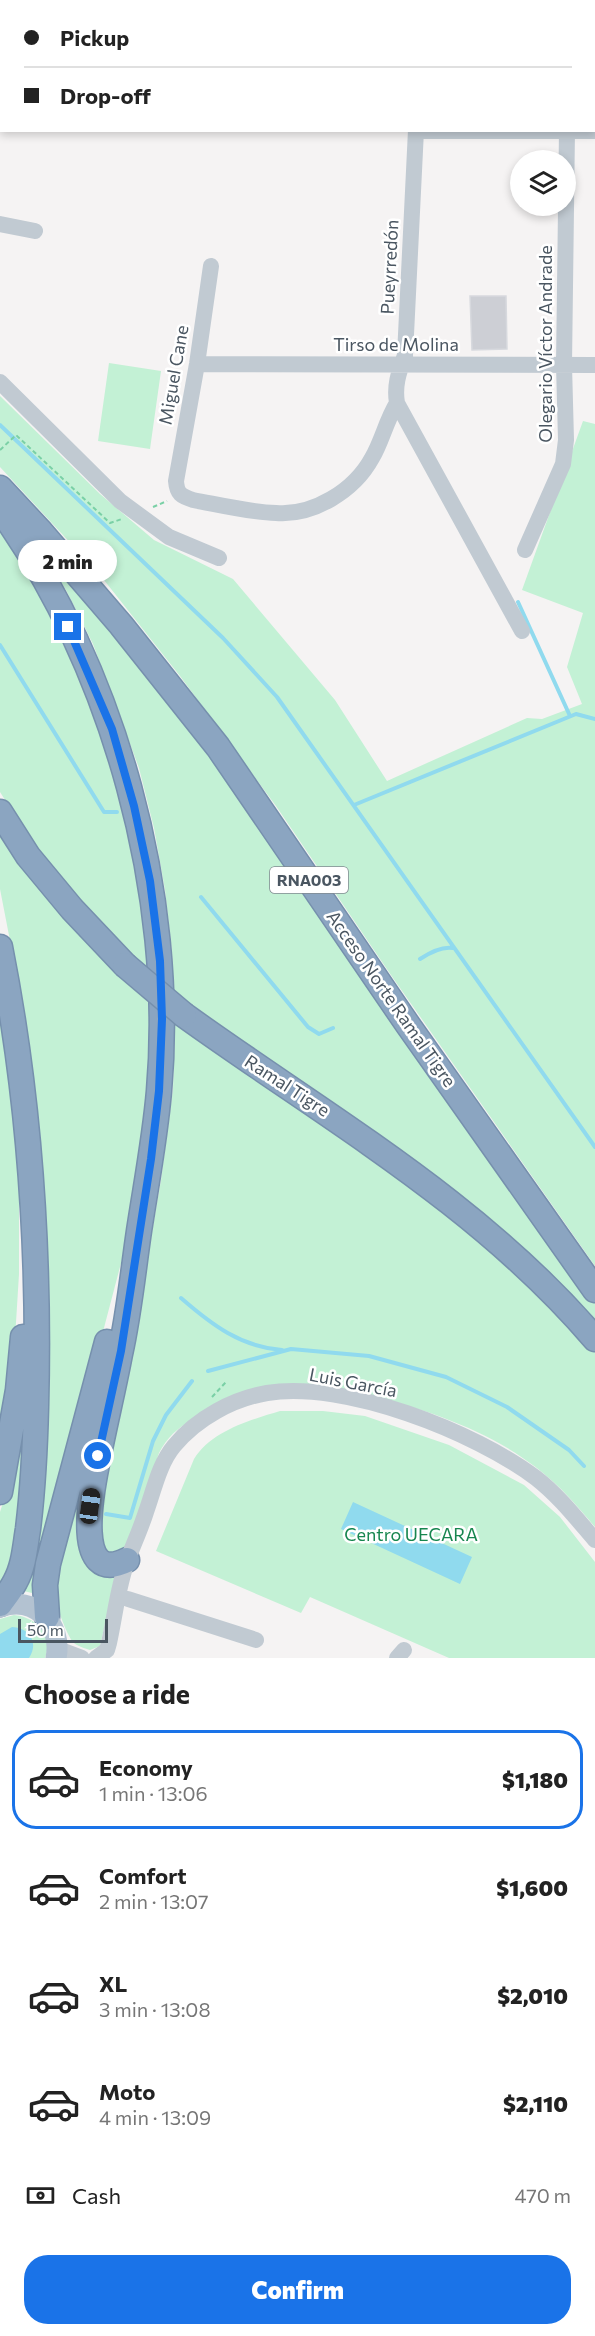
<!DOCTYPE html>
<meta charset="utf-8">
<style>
:root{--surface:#fff;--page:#f6f6f6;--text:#222;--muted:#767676;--line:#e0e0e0;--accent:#1a73e8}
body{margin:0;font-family:Commissioner,sans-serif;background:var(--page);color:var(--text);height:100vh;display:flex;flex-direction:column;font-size:22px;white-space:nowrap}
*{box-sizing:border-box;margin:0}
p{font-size:20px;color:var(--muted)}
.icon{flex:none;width:33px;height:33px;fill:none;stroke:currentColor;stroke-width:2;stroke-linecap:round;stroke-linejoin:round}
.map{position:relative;height:1658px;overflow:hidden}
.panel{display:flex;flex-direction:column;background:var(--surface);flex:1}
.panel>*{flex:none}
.hud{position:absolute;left:0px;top:0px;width:596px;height:132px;box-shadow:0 3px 9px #0003;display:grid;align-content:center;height:132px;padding:0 24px;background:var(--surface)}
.tools{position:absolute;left:510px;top:150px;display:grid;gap:12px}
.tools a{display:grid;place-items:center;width:66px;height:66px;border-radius:50%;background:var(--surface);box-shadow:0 3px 9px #0003;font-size:30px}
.scale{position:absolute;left:18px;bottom:15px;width:90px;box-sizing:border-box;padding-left:6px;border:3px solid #4a5661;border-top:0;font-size:16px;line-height:21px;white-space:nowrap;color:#4a5661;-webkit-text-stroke:4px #fff;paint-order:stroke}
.end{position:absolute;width:27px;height:27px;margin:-14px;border:8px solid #1a73e8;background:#fff;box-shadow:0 0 0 3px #fff}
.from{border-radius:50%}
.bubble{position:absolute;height:42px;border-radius:21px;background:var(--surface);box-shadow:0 3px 9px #0003;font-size:20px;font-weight:800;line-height:42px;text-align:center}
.car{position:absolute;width:18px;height:36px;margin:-18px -9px;border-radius:8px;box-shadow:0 0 4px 2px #0007;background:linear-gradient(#222 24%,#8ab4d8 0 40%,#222 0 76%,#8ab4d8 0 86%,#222 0)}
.hud b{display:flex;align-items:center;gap:21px;height:57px;font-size:22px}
.hud b+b{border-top:2px solid var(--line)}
.hud i{width:15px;height:15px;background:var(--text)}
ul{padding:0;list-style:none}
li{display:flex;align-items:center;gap:18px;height:99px;margin:0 12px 9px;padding:0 12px;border:3px solid transparent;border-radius:24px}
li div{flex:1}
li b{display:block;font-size:22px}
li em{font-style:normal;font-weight:800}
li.active{border-color:var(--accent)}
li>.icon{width:54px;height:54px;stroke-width:1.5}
h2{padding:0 24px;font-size:27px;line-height:72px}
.pay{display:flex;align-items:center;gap:15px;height:66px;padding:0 24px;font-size:22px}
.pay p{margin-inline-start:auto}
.primary-button{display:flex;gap:12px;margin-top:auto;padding:12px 24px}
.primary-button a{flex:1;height:69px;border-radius:24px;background:var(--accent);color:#fff;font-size:24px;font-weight:800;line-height:69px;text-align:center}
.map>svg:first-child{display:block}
</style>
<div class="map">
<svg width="595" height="1658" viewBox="0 0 595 1658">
<rect width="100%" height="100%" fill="#f5f3f3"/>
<path fill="#c3f1d5" d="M109 363 161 371 150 449 98 441Z
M0 396 100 494 154 540 233 579 335 700 387 781 527 718 542 719 582 704 567 667 583 613 522 590 583 421 595 424V1266L393 978 276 806 180 676 100 575 0 467Z
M0 523 17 547 99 715 140 863 155 1049 131 1225 84 1404 41 1595 19 1590 45 1375 48 1251 40 1134 26 1023 0 889V831L129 957 40 855 0 792Z
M34 536 249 802 595 1301V1322L558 1284 487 1217 408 1157 186 1029 234 1065 335 1131 451 1215 545 1299 595 1351V1527C584 1514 573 1501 561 1489 509 1438 440 1413 371 1396 353 1392 315 1383 299 1385 283 1386 250 1400 233 1405 202 1415 175 1422 159 1453L127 1549 107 1562 95 1519 135 1332 161 1180 173 1089 175 1026 172 952 165 890 154 828 139 768 93 644 66 590 32 538Z
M0 999 19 1168V1274L13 1371 0 1468Z
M27 1385 15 1569 0 1593V1512L8 1487Z
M280 1411H323L365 1416 449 1445 524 1485 560 1517 595 1562V1658H449L310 1597 301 1613 156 1551 194 1459C211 1431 250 1420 280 1411Z
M91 1428 86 1533 117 1571 100 1646 90 1650C84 1648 77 1646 73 1642 66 1634 54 1599 52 1588Z
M14 1615C36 1617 54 1635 45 1658H0V1619Z"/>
<path fill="#90daee" d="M353 1502 472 1557 460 1584 341 1529Z
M12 1627C30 1628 39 1643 29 1658H0V1634Z"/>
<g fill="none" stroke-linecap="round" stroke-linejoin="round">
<path stroke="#90daee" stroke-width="4" d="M0 425 223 638 277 697 595 1147
M518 602 570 716
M0 645 104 812H117
M354 805 576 714 595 719
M201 897 308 1027 319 1034 333 1028
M420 959C429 953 441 946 453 948
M181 1298C212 1325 241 1347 282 1350
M208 1371 291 1349 369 1356 446 1377 507 1407 569 1450 584 1466
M106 1514 130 1518 153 1441 166 1415 192 1381"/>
</g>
<path fill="#cdcfd5" stroke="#d7d9de" stroke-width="1.5" d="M470 296H506L507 349 472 350Z"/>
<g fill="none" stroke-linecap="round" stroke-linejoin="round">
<defs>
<path id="highway" d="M0 488 41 532 121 625 218 747 408 1025 595 1290
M0 509C115 670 176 895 159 1091 155 1138 146 1185 139 1231 133 1272 129 1314 120 1354 113 1391 104 1427 97 1464 92 1489 72 1587 127 1560
M0 812 28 856 72 909 125 965
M0 947C30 1099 40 1253 36 1407 35 1448 33 1488 28 1529 25 1547 24 1566 15 1582 11 1590 5 1597 0 1604
M184 1015C327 1118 479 1203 595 1339
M0 1492 18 1390 23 1337
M47 1617 45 1585 48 1564 107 1342"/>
</defs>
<use href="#highway" stroke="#7690ad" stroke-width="27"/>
<path stroke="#7ad0a6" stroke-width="2" stroke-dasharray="4.5 3" stroke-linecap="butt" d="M0 450 16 435 110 523 122 519
M153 507 167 501
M212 1397 226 1382"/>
<path stroke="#c1cad2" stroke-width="16" d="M134 0 135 2
M164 0 165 2
M208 2 214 0
M421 2 422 0
M568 2V0
M0 72 2 73
M416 130 405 355C399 372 394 385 397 403L522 631
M416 131H595
M0 224 35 231
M211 266 197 364 176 481C177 494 181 496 193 500 220 505 248 512 276 513 313 516 354 491 372 458 382 441 386 421 397 403
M197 364 595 365
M0 382 120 501 169 537 219 558
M525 550 563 464 566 440 564 365 567 130
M128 1599 256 1640
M58 1649 82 1658
M96 1658 107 1650 109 1643C115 1616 118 1585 128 1559 134 1543 141 1528 146 1512 154 1490 159 1464 174 1446 197 1418 233 1399 267 1393 344 1380 475 1432 536 1478 559 1496 576 1518 595 1540
M397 1658 404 1650"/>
<path stroke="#b3c2d1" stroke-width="21" d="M0 1607C34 1595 63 1623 56 1658"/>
<use href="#highway" stroke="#8ba5c1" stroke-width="24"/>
<defs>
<path id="highway-bridge" d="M125 965 184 1015"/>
</defs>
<use href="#highway-bridge" stroke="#7690ad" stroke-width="27" stroke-linecap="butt"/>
<use href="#highway-bridge" stroke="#8ba5c1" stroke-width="24"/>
</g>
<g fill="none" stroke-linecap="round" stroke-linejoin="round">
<path stroke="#1a73e8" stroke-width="8" d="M68 627 112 729 134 806 150 881 160 961 162 1019 159 1091 151 1159 121 1351 98 1456"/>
</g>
<g text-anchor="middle" stroke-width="5" stroke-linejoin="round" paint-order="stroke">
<rect fill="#fff" stroke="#808990" stroke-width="1.5" x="270" y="867" width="78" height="26" rx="4.5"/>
<g font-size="16" font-weight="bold" fill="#4a5661">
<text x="309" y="886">RNA003</text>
</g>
<g font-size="18" fill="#4a5661" stroke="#fff">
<text transform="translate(390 267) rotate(-87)" y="6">Pueyrredón</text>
<text transform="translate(546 344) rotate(-90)" y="6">Olegario Víctor Andrade</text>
<text x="396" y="351">Tirso de Molina</text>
<text transform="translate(174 375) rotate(-80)" y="6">Miguel Cane</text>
<text transform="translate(391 999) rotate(55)" y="6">Acceso Norte Ramal Tigre</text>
<text transform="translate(287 1086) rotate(33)" y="6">Ramal Tigre</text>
<text transform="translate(353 1383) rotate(11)" y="6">Luis García</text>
</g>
<g font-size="18" fill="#17864f" stroke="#fff">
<text x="411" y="1541">Centro UECARA</text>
</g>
</g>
</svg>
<div class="tools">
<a><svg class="icon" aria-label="layers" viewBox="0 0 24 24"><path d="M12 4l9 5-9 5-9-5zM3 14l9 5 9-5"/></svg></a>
</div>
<div class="scale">50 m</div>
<i class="end from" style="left:98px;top:1456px"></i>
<i class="end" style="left:68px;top:627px"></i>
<div class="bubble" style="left:18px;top:540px;width:99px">2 min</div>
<i class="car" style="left:90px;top:1506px;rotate:8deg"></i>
<div class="hud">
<b><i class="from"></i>Pickup</b>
<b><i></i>Drop-off</b>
</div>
</div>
<section class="panel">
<h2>Choose a ride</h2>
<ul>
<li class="active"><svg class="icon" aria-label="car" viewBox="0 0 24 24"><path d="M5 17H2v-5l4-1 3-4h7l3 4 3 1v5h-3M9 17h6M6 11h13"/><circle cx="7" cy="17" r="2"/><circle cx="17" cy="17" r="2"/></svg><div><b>Economy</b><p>1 min · 13:06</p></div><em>$1,180</em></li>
<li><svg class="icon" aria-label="car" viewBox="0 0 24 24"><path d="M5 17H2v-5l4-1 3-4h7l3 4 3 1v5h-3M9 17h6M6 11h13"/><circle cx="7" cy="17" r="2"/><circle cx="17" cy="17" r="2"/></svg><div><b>Comfort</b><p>2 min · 13:07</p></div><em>$1,600</em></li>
<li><svg class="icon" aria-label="car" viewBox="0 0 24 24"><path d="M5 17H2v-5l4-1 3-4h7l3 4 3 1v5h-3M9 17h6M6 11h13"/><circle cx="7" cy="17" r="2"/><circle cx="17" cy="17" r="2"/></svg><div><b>XL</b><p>3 min · 13:08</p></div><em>$2,010</em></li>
<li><svg class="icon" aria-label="car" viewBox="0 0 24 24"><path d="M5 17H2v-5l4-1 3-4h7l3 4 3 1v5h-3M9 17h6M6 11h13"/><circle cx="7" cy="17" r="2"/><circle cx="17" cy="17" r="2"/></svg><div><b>Moto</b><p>4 min · 13:09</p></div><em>$2,110</em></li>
</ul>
<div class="pay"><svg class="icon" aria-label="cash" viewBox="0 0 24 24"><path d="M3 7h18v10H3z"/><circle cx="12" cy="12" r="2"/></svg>Cash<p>470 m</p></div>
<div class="primary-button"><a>Confirm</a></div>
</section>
